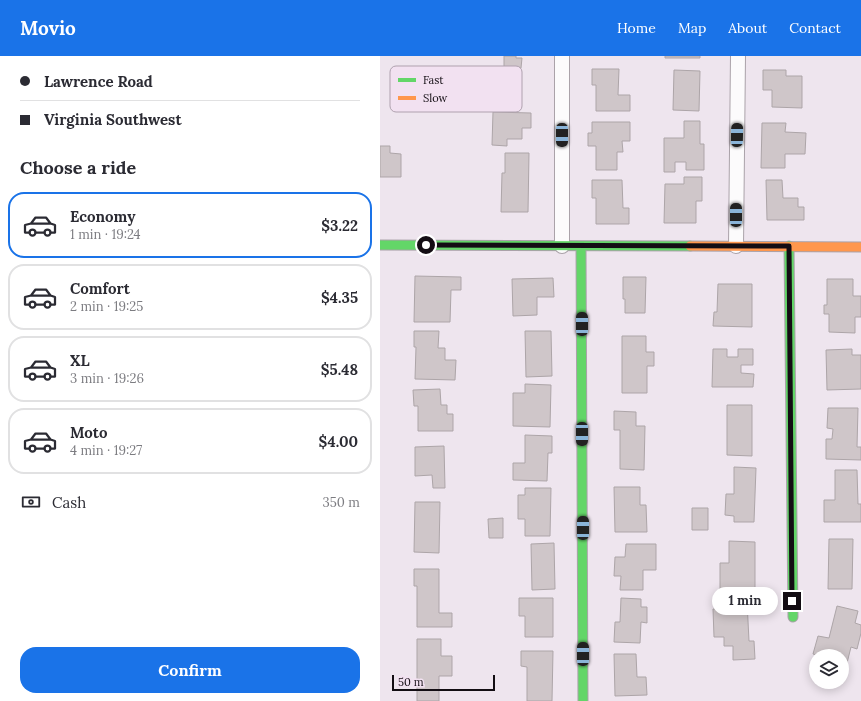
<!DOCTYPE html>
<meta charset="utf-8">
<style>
:root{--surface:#fff;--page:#f7f7f7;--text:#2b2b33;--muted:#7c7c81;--line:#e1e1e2;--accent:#1a73e8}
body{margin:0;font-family:Lora,serif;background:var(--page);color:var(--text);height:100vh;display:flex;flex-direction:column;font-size:15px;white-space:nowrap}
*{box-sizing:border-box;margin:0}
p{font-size:13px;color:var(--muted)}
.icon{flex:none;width:22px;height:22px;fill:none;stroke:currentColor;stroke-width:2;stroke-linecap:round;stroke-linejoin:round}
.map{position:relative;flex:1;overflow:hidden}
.side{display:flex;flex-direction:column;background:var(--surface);width:380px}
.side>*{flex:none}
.top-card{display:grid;align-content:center;height:88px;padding:0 20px;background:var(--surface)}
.buttons{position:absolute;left:429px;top:593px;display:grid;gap:8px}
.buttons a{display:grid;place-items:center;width:40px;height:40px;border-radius:50%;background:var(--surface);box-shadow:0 2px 10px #0003;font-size:20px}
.scale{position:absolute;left:12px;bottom:10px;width:103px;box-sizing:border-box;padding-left:4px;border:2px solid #130d13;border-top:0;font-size:11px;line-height:14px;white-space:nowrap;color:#130d13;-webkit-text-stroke:3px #f2e1f1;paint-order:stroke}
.end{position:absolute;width:18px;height:18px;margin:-9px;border:5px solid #130d13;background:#fff;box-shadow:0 0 0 2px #fff}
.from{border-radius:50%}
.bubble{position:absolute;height:28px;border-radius:14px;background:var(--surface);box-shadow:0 2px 10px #0003;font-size:13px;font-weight:700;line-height:28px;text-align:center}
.car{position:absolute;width:12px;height:24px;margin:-12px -6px;border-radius:5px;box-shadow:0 0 3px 1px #0007;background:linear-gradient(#222 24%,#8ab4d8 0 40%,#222 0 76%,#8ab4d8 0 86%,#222 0)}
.top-card b{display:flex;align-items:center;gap:14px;height:38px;font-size:15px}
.top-card b+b{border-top:1px solid var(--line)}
.top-card i{width:10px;height:10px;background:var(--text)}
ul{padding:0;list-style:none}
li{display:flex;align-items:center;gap:12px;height:66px;margin:0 8px 6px;padding:0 12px;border:2px solid var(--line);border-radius:16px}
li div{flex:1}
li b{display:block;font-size:15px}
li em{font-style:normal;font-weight:700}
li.current{border-color:var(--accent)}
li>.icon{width:36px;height:36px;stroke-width:1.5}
h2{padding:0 20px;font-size:18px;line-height:48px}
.pay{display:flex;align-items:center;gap:10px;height:44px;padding:0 20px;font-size:15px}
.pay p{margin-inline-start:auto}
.button{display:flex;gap:8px;margin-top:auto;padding:8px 20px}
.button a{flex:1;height:46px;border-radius:16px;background:var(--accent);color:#fff;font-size:16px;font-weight:700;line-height:46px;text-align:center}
header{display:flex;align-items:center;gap:24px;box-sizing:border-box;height:56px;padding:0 20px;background:var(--accent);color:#fff}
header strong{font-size:19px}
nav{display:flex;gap:22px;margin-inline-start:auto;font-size:14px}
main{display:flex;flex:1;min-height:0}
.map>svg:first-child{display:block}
</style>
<header>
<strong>Movio</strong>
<nav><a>Home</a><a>Map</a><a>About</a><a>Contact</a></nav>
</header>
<main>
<section class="side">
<div class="top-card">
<b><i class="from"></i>Lawrence Road</b>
<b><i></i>Virginia Southwest</b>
</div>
<h2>Choose a ride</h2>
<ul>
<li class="current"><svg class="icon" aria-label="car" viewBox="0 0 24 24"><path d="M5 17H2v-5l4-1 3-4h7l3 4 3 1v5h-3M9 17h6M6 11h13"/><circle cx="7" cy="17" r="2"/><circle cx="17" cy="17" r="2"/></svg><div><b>Economy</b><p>1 min · 19:24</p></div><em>$3.22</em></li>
<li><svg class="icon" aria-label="car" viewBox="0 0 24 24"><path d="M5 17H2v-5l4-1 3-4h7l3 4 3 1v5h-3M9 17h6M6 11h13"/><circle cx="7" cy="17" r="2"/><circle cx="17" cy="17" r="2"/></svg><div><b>Comfort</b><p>2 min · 19:25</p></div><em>$4.35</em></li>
<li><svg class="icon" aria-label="car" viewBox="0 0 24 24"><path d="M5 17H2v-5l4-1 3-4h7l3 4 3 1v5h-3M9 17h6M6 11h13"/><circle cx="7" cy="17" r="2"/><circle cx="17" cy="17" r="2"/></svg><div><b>XL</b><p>3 min · 19:26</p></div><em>$5.48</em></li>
<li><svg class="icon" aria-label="car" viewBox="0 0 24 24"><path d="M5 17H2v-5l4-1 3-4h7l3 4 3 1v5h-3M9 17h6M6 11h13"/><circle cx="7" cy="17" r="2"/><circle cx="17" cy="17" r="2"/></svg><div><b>Moto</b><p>4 min · 19:27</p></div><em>$4.00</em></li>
</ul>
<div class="pay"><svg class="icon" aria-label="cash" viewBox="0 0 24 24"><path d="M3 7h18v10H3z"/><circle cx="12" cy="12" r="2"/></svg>Cash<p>350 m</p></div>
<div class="button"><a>Confirm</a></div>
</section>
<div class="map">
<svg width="481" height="645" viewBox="0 0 481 645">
<rect width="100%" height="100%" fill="#eee5ee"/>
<path fill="#cfc6c9" stroke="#ada5a8" d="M124 0H136V2H142L141 12 124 11Z
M285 0H320V2H285Z
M212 13H239L238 39H250V55H216V29H212Z
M294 14 320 15 319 55 293 54Z
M383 14H406V20H422V52L392 51V34H383Z
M113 56 151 57V72H142V83H127V90L112 89Z
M304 65H320V88H324V114H306V106H295V116H284V82H304Z
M212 66H250V85H242L243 96H237V114H216V90H208V77H212Z
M382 67H406L405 76 426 77 425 98H405V112H381Z
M0 90H10V97L21 98V121H0Z
M125 97H149L148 156H121L122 117H125Z
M304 121H322V145H316V167H284L285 128H304Z
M212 124H242L243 152H249V168H216V142H212Z
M386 124H402L403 142H418V151H424V164H387Z
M35 220 81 221V234H71L70 266H34Z
M243 221H266L265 257H245V243H243Z
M173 222 174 241H157V259L133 260 132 223Z
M447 223H473V240H481V261H475V277L449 276V258H444V249H447Z
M338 228H372V271L333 270 334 256H337Z
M34 275H59L58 292H65V304H76L75 324 35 323 36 291H34Z
M145 275H171L172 320 146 321Z
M242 280H266V296H274V310H267V337H242Z
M333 293H347V301H358V293H373V309H361V317L374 318 373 331H332Z
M472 293V299H481V333L447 334 446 294Z
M145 328 171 329 170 371 133 370V337H145Z
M60 333 61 349H67V358H73V375H38V350H34L33 334Z
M347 349H372V400L347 399Z
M448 352H478L477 391H481V404L446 403V383H452L453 373 447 372Z
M234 355 256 356V370H265L264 414 240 413V374H234Z
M145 379 172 380V397H168L167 425 133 424V407H145Z
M64 390 65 432H53L52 419 35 420V391Z
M354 411 376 412 374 466H354V460L345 459 346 438H354Z
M455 414H477L478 448H481V466H444V444H455Z
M234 431H260V449H266L267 476H235Z
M145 432H171L170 480H145V463H138V439H145Z
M35 446H60L59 497 34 496Z
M312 452H328V474H312Z
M123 462V482H109L108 463Z
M449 483H473L472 533H448Z
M349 485 375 486V535H340V507H349Z
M174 487 175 533 152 534 151 488Z
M246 488H276V514H263V534H240L241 520H234L235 501H245Z
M34 513H59V557H72V571H37V530H34Z
M139 542H173V581H145V560H139Z
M241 542 261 543V551H267V567L261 566 260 587 234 586 235 566H240Z
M367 545 369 585H374L375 603 353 604V590H344V581H334L333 553H342V546Z
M457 550 478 555 475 567 481 569V577L477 593 471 591 467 607 462 605V600H440L433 598 438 580 449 582Z
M37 583H61V600H72V620H59V645H37Z
M141 595H173L172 645H147V611L141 610Z
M234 598H256L257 621H266L267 639 235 640Z"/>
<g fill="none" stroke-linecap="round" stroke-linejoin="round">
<defs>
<path id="street" d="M182 190V0
M356 190 358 0"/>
<path id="fast" d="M0 189 310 190
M201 190 203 645
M409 190 413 561"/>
<path id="slow" d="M310 190 481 191"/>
</defs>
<use href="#street" stroke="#aaa2a9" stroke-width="16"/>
<use href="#fast" stroke="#aaa2a9" stroke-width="11"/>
<use href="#slow" stroke="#aaa2a9" stroke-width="11"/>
<use href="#street" stroke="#fcfbfc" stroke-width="14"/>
<use href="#fast" stroke="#63d668" stroke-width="9"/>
<use href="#slow" stroke="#ff974d" stroke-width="9"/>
</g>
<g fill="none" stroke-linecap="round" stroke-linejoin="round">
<path stroke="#130d13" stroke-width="5" d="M46 189 409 190 412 545"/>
</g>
<rect x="10" y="10" width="132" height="46" rx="6" fill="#f2e1f1" stroke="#afa1ae" stroke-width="1"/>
<rect x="18" y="22" width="18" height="4" fill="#63d668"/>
<rect x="18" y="40" width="18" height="4" fill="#ff974d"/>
<g font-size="11" fill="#130d13">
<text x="43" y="28">Fast</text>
<text x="43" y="46">Slow</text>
</g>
</svg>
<div class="buttons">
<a><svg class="icon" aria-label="layers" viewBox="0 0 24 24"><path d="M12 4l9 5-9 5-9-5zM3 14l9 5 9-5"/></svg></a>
</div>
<div class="scale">50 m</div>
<i class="end from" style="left:46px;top:189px"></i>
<i class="end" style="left:412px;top:545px"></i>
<div class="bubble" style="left:332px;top:531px;width:66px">1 min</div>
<i class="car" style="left:182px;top:79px;rotate:180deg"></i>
<i class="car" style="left:357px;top:79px;rotate:1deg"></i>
<i class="car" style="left:356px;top:159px;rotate:0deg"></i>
<i class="car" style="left:202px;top:268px;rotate:0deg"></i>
<i class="car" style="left:202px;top:378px;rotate:180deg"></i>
<i class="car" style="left:203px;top:472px;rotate:0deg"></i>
<i class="car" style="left:203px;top:598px;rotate:0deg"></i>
</div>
</main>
